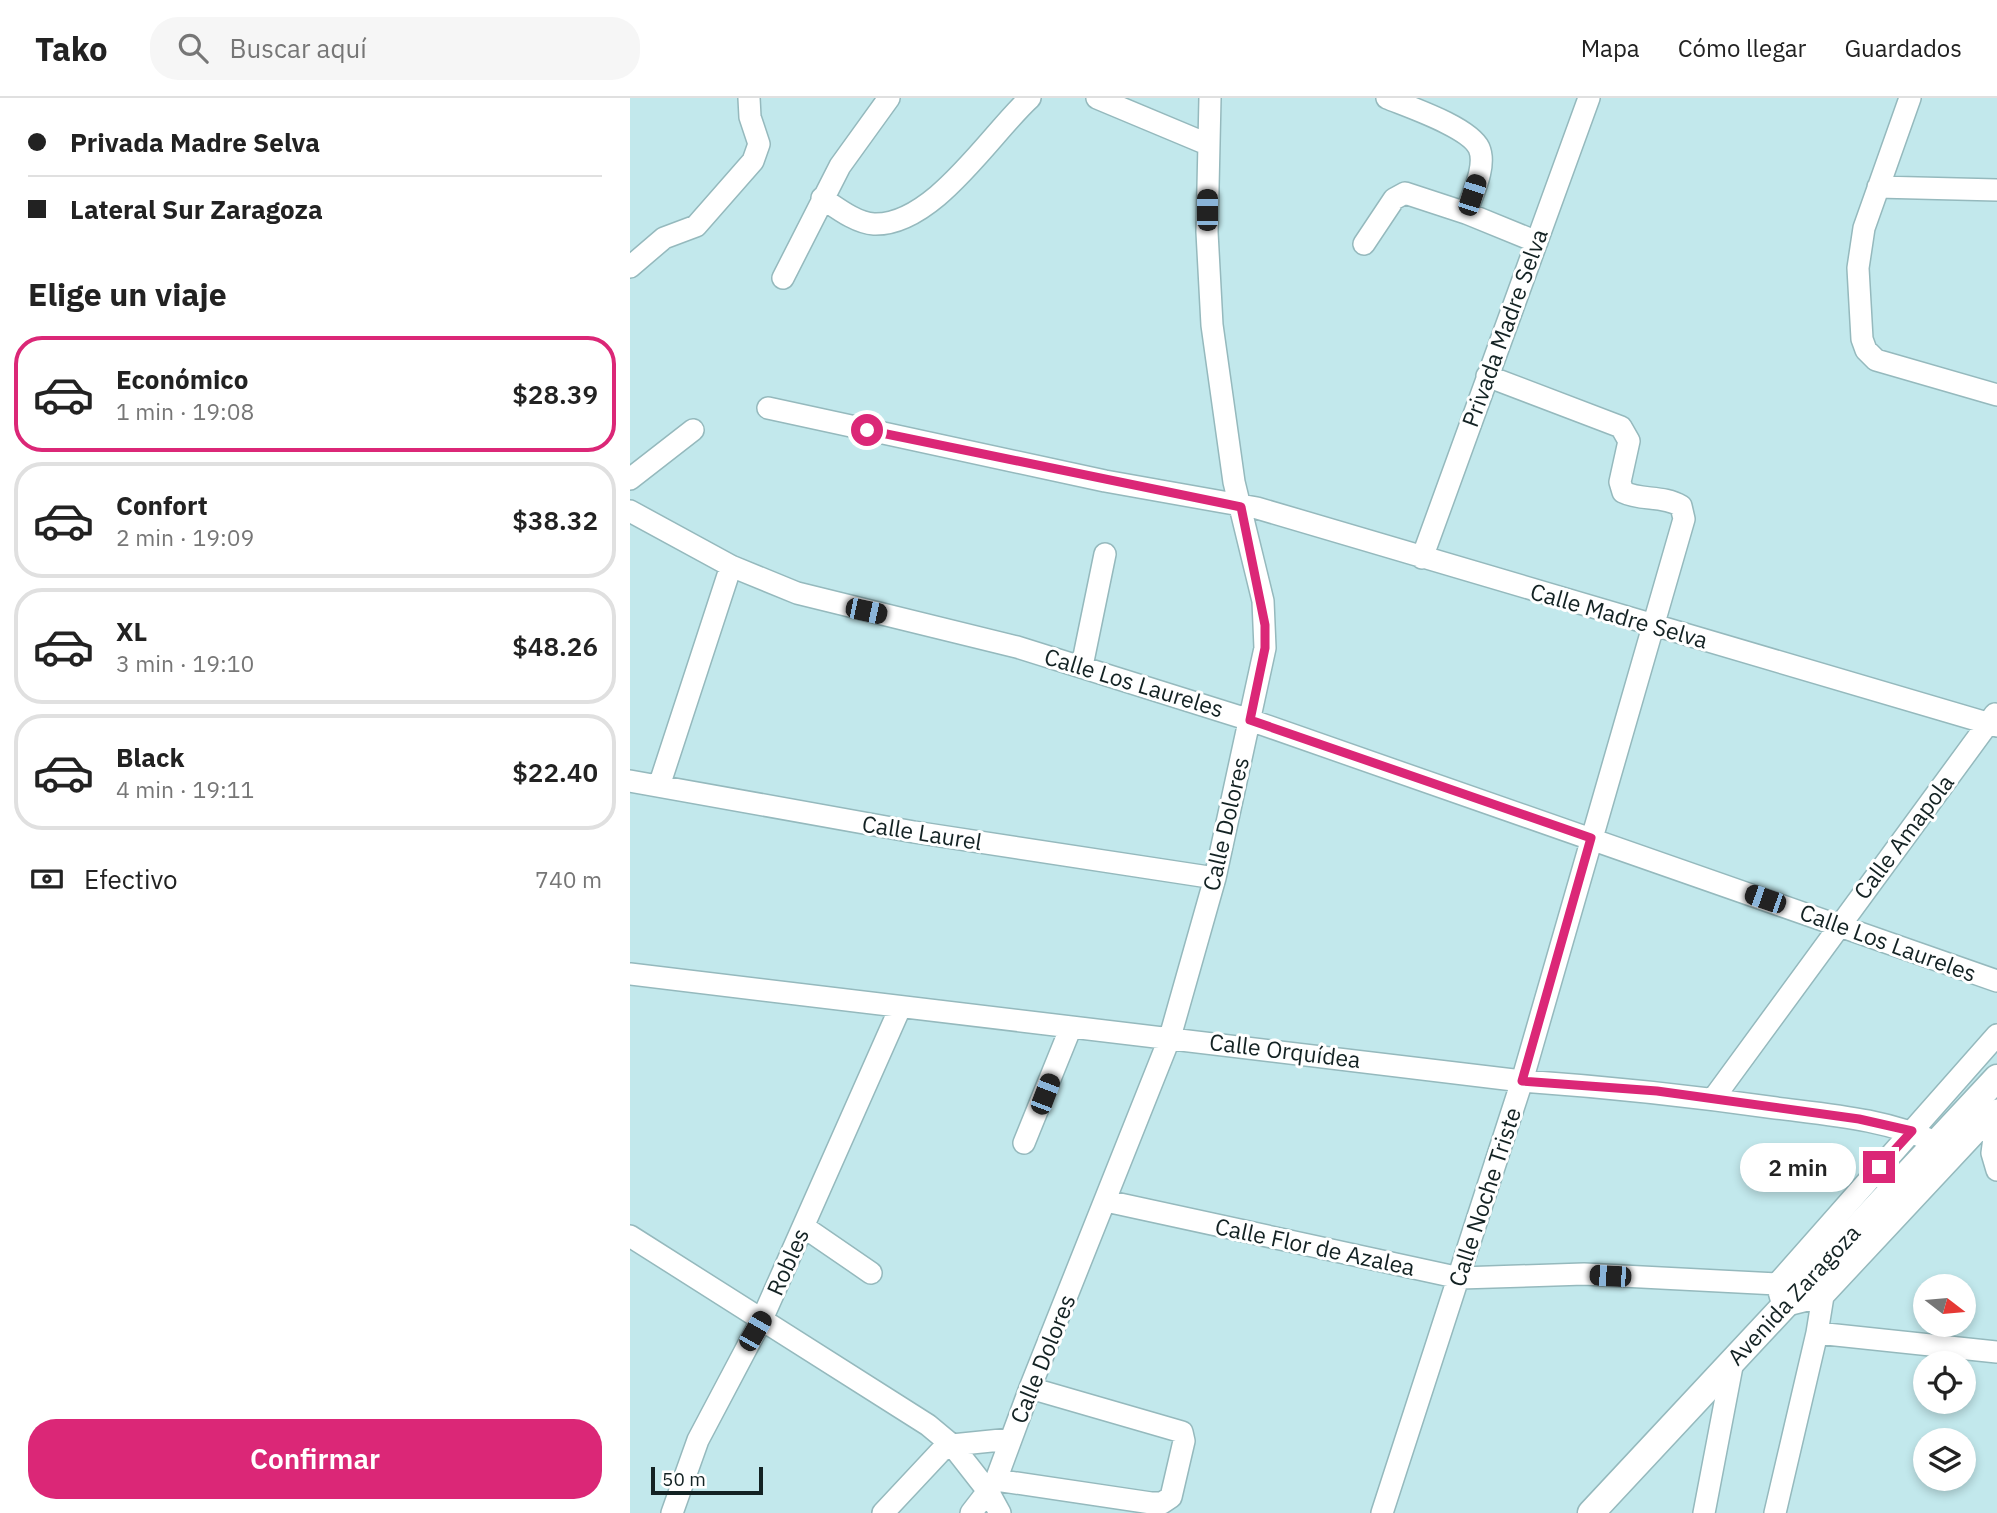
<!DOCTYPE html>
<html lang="es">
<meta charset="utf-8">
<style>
:root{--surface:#fff;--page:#f6f6f6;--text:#222;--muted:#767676;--line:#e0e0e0;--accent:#db2777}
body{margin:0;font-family:"IBM Plex Sans",sans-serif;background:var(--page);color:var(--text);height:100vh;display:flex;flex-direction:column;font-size:26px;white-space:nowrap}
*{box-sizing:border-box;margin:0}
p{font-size:23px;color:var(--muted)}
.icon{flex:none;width:38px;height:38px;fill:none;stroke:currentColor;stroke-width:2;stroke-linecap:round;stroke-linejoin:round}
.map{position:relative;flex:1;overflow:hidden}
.side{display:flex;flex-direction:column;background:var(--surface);width:630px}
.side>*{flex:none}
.hud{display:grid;align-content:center;height:154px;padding:0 28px;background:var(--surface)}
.needle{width:46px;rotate:106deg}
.buttons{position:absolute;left:1283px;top:1176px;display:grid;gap:14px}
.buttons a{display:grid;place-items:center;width:63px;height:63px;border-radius:50%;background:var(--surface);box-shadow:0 4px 10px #0003;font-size:35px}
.scale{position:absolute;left:21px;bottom:18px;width:112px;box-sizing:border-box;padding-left:7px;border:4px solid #132223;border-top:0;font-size:19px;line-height:24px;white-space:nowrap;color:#132223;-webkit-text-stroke:5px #fff;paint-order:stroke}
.end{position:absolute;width:32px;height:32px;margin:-16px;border:9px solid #db2777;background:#fff;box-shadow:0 0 0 4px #fff}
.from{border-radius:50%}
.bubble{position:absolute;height:49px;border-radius:24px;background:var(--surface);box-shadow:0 4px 10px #0003;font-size:23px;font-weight:600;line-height:49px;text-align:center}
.car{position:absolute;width:21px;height:42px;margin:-21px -10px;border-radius:9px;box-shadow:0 0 5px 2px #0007;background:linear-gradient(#222 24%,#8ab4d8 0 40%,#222 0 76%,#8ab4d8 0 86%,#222 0)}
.hud b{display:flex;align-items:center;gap:24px;height:66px;font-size:26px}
.hud b+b{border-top:2px solid var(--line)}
.hud i{width:18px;height:18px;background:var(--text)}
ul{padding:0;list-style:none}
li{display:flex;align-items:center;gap:21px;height:116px;margin:0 14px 10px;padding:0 14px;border:4px solid var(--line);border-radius:28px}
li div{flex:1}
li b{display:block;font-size:26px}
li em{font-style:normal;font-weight:600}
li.selected{border-color:var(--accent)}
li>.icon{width:63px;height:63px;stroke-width:1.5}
h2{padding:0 28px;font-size:32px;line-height:84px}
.pay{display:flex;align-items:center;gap:18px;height:77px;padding:0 28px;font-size:26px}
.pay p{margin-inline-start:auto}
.button{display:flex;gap:14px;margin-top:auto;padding:14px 28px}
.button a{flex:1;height:80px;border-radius:28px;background:var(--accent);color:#fff;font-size:28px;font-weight:600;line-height:80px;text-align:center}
header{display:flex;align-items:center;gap:42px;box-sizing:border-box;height:98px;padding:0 35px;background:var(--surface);border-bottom:2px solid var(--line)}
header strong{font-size:33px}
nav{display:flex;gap:38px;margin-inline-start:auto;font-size:24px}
.search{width:490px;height:63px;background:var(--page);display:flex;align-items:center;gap:18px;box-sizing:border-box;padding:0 24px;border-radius:28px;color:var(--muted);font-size:26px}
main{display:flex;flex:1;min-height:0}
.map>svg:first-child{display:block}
</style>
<header>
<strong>Tako</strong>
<div class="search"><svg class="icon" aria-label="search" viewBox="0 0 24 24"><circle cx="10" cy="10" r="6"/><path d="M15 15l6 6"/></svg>Buscar aquí</div>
<nav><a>Mapa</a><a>Cómo llegar</a><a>Guardados</a></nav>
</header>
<main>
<section class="side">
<div class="hud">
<b><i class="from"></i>Privada Madre Selva</b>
<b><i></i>Lateral Sur Zaragoza</b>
</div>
<h2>Elige un viaje</h2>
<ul>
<li class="selected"><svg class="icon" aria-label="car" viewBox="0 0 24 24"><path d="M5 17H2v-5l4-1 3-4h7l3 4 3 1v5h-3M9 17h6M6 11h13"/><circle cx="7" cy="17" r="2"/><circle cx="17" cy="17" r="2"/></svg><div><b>Económico</b><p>1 min · 19:08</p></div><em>$28.39</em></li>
<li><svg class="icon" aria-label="car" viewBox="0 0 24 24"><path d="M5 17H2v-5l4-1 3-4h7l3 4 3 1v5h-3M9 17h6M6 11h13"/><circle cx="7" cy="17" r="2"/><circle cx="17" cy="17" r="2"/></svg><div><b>Confort</b><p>2 min · 19:09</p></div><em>$38.32</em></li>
<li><svg class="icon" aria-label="car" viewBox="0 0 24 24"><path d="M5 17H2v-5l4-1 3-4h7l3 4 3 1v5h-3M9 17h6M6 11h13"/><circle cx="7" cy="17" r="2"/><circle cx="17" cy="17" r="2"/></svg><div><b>XL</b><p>3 min · 19:10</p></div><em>$48.26</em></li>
<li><svg class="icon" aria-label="car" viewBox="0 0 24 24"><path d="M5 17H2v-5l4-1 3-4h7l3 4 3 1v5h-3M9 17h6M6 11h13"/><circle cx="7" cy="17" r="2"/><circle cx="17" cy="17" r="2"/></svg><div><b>Black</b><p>4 min · 19:11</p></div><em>$22.40</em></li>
</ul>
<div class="pay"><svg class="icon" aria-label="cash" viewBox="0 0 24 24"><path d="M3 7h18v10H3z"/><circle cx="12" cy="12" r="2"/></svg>Efectivo<p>740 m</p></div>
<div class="button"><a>Confirmar</a></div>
</section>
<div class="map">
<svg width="1367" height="1415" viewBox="0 0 1367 1415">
<rect width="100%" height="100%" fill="#c2e8ec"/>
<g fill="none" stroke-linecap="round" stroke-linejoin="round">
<defs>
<path id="minor" d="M467 0 577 46
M757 0C779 9 839 29 849 50 857 68 842 97 836 115
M1280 0 1234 130 1228 170 1232 241 1236 252 1246 262 1367 297
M1248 89 1367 92
M192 100C207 110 226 125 244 126 304 128 361 35 400 0
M734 146 764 101 775 95 836 115 907 144
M0 169 34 140 66 128 123 63 129 46 120 19 119 0
M153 180 210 68 259 0
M138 310 475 383 627 410 1367 628
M0 381 63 332
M0 413 101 468 167 495 387 549 620 622 1367 883
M792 460 959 0
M452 568 475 456
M0 683 284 734 585 780
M29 688 101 468
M0 876 892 983C978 989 1061 998 1146 1010 1201 1017 1256 1021 1307 1045
M1367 937 1147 1186 1153 1208 1193 1198 1367 1012
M1083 1001 1365 616
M1365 1032 1362 1055 1367 1072
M394 1045 441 929
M476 1103 830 1180 954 1176 1147 1186
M174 1129 241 1175
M0 1138 298 1327 322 1347 358 1393 341 1415
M1187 1235 1367 1254
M366 1382 521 1405H532L541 1399 554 1343 552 1334 400 1290
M42 1415 68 1342 133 1219 270 910
M253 1415 311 1353 322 1347 381 1341
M370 1415 358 1393 366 1382 400 1290 540 939 585 780 635 550 633 503 604 384 582 227 577 134 580 0
M752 1415 892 983 1054 421 1051 408C1033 397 1011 403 993 394L990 384 999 343 991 329 857 278
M1074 1415 1103 1263
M1145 1415 1187 1235 1193 1198"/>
<path id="major" d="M961 1415 1367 980"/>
</defs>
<use href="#minor" stroke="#95b9bd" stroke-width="24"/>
<use href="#major" stroke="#95b9bd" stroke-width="29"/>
<use href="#minor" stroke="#fff" stroke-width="21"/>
<use href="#major" stroke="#fff" stroke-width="26"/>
</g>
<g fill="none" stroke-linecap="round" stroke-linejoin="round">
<path stroke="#db2777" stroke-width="9" d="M237 332 611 409 635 527V550L620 622 961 740 892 983 1027 993 1229 1021 1282 1033 1249 1069"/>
</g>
<g text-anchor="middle" stroke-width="6" stroke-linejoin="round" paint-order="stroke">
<g font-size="23" fill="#132223" stroke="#fff">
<text transform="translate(875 230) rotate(-70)" y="8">Privada Madre Selva</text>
<text transform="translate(989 518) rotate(16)" y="8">Calle Madre Selva</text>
<text transform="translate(504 585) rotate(17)" y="8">Calle Los Laureles</text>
<text transform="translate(596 726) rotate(-77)" y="8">Calle Dolores</text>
<text transform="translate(292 735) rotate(9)" y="8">Calle Laurel</text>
<text transform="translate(1274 739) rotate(-53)" y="8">Calle Amapola</text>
<text transform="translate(1258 845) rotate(20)" y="8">Calle Los Laureles</text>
<text transform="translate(655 953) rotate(7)" y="8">Calle Orquídea</text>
<text transform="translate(855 1099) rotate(-72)" y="8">Calle Noche Triste</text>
<text transform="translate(685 1149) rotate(12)" y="8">Calle Flor de Azalea</text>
<text transform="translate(158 1164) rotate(-66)" y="8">Robles</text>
<text transform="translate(1164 1197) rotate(-47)" y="8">Avenida Zaragoza</text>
<text transform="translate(413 1261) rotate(-68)" y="8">Calle Dolores</text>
</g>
</g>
</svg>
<div class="buttons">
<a><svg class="needle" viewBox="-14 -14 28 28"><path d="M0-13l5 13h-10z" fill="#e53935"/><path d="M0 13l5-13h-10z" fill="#767676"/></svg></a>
<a><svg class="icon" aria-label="locate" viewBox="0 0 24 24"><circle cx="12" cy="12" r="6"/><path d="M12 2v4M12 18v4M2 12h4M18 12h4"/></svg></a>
<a><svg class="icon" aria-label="layers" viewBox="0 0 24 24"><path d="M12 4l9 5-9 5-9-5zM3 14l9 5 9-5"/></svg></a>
</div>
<div class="scale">50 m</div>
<i class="end from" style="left:237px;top:332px"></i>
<i class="end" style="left:1249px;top:1069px"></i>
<div class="bubble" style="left:1110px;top:1045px;width:116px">2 min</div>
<i class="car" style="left:842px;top:97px;rotate:18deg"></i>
<i class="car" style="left:577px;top:112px;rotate:0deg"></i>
<i class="car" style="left:236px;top:513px;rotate:102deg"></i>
<i class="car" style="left:1135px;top:801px;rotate:289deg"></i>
<i class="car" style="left:415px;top:996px;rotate:21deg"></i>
<i class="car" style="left:980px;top:1178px;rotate:273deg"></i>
<i class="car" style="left:125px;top:1233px;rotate:30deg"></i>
</div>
</main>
